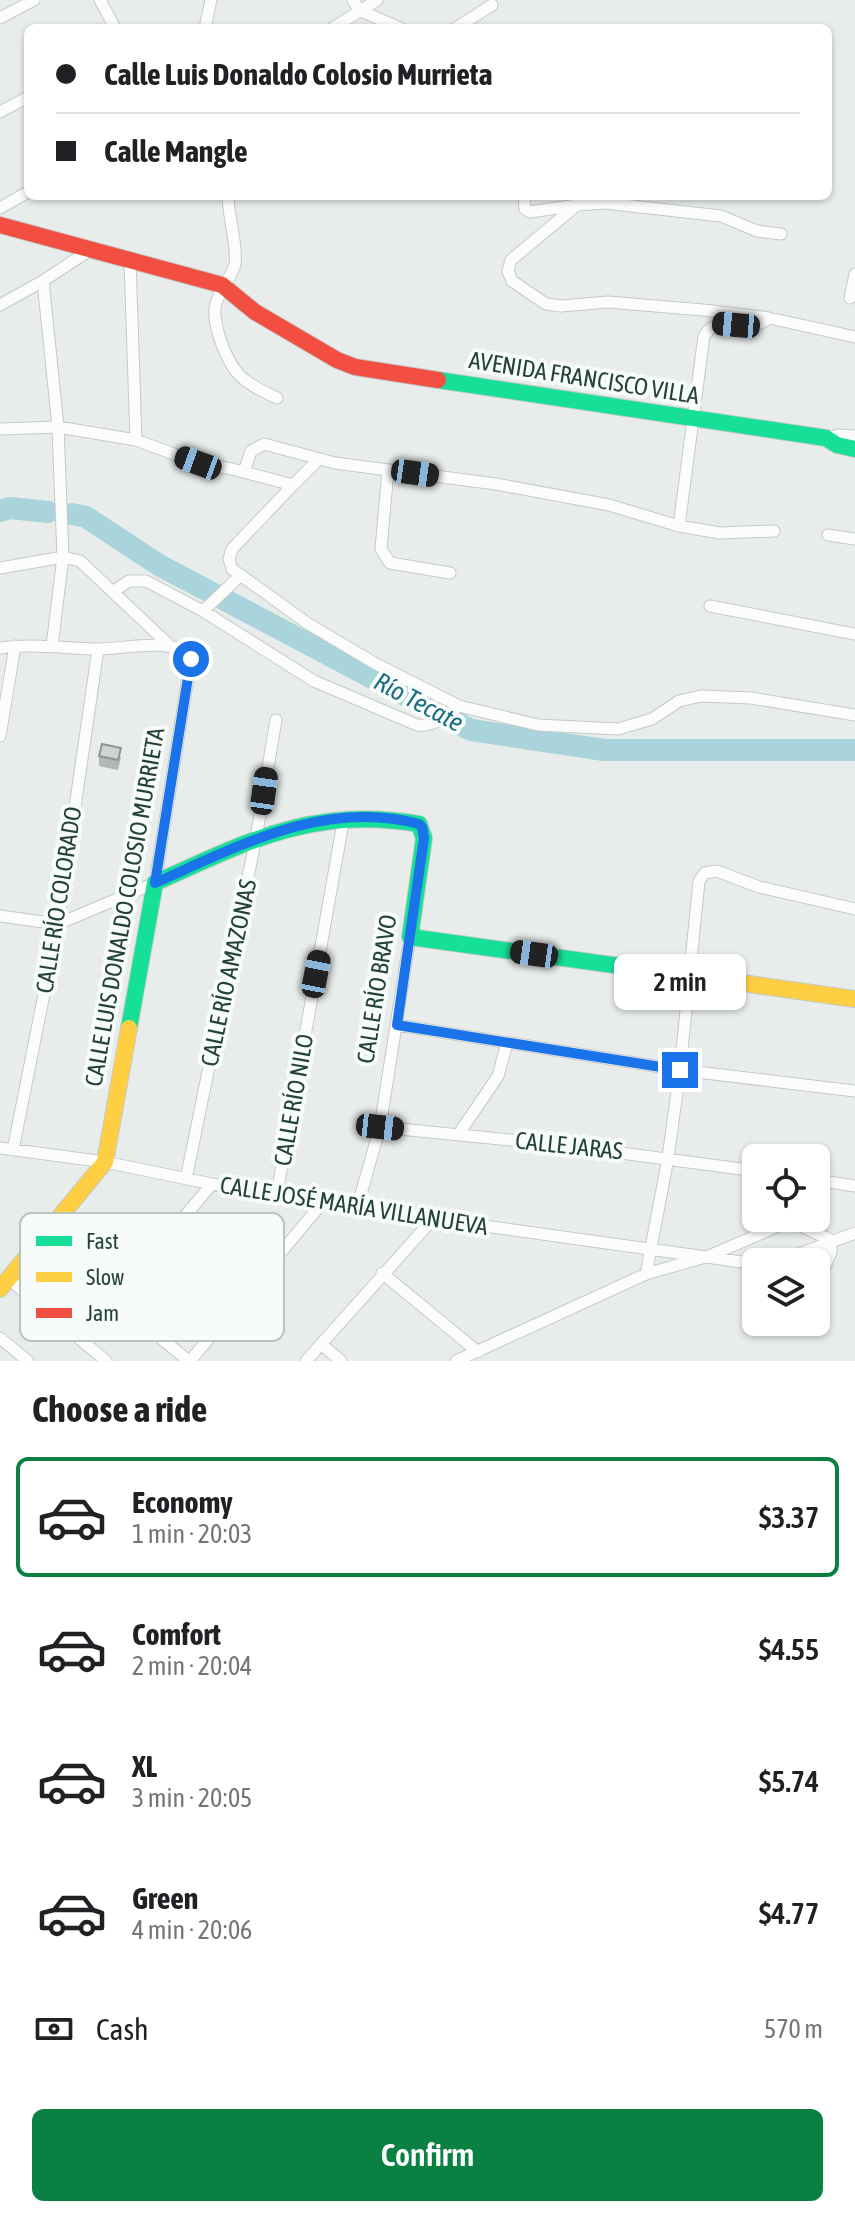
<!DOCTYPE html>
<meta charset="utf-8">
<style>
:root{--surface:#fff;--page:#f6f6f6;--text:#202124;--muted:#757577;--line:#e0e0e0;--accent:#0b8043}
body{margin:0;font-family:"Asap Condensed",sans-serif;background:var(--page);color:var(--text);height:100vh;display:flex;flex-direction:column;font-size:30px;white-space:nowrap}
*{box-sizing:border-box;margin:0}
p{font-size:26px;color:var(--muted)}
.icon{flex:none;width:44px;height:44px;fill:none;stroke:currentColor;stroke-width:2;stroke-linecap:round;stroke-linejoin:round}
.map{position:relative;height:1361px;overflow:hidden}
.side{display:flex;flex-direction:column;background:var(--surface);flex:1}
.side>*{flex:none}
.hud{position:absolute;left:24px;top:24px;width:808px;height:176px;border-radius:12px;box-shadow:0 2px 6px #0004;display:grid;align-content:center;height:176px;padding:0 32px;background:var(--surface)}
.tools{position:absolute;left:742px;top:1144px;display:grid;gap:16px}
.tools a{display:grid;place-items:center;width:88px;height:88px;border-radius:12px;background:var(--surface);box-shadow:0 2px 6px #0004;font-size:40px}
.end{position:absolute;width:36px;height:36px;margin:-18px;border:10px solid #1a73e8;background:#fff;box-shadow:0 0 0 4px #fff}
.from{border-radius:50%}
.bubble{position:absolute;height:56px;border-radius:12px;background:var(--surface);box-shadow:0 2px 6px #0004;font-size:26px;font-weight:600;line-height:56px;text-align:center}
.car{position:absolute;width:24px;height:48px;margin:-24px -12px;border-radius:10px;box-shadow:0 0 6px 2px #0007;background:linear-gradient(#222 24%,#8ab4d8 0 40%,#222 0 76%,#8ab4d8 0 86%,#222 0)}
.hud b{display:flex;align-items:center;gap:28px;height:76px;font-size:30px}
.hud b+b{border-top:2px solid var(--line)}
.hud i{width:20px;height:20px;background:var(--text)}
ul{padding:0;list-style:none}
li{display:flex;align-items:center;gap:24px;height:120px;margin:0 16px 12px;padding:0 16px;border:4px solid transparent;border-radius:12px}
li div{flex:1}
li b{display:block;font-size:30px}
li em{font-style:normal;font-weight:600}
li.active{border-color:var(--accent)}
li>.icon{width:72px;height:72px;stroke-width:1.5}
h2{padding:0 32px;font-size:36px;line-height:96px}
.pay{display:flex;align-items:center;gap:20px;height:88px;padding:0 32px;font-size:30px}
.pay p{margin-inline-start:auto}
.primary-button{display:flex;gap:16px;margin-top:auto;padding:16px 32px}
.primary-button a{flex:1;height:92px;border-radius:12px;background:var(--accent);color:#fff;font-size:32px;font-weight:600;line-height:92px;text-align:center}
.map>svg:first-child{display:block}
</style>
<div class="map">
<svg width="855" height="1361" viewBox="0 0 855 1361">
<rect width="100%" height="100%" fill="#e8edeb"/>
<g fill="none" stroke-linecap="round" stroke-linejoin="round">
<path stroke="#a9d4db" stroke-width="22" d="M0 511 10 508 48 512
M72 514 86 517 159 565 471 730 604 750H855"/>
<defs>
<path id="street" d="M100 0 115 28
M353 0 359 10 400 28
M0 18 34 0
M205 28 211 0
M333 28 377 0
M456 28 492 5
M0 112 28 97
M228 196C228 215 238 248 235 264 232 278 218 289 215 308 214 319 217 329 220 339 233 376 243 382 277 398
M524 196 525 209 530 212 577 205
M0 208 28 192
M781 234 757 231 721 216 605 203 577 205 511 260 508 271 512 281 546 304 561 306 608 302 703 310 769 318 855 337
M130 261 136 440
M43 281 58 427 63 557 52 646
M850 298 855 274
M0 305 43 281 90 250
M0 429 58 427 136 440 198 463 232 469 293 485 319 459
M826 438 838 435 855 436
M388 470 381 549 390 563 450 573
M244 472 251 451 264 444 335 463 496 484 609 505 679 526 720 533 774 531
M293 485 232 549 229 559 232 569 307 623 376 664 459 706 538 725 618 729 652 719 679 701 701 696 751 698 855 715
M679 526 704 336C719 311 749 336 769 318
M828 535 855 539
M0 568 63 557 80 561 168 644
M114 591 129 581H146L203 611 241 575
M710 606 855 634
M203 611 314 681 417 725C434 727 446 716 459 706
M0 648C34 643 67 649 100 649 131 648 157 640 187 651L191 659 155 883 58 924 0 916
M0 736 15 646
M397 1025 680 1070 855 1091
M380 1127 561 1145 756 1171
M458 1135 498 1076 507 1043
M0 1148 105 1162 212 1184 357 1208 756 1264
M13 1150 58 924 98 649
M186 1179 256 838 276 720
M816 1180 855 1186
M277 1193 344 817
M357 1208 380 1127 410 937
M40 1241 189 1361
M778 1262 855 1233
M382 1273 478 1352
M646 1274 668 1158 680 1070 699 881 705 873 717 871 759 887 855 909
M9 1279 106 1361
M114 1300 212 1184
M0 1338 28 1361
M321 1344 341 1361
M190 1361 323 1202
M306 1361 433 1219
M456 1361 646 1274 709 1256 790 1221 831 1240V1252L824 1269H816"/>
<path id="fast" d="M438 380 826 438 837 445 855 449
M129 1028 155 883C248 841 314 806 419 824L424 838 410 937 707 978"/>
<path id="slow" d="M707 978 855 999
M0 1289 105 1162 129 1028"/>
<path id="jam" d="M0 225 222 285 255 312 337 360 355 367 438 380"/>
</defs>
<use href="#street" stroke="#c5cac8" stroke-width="13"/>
<use href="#fast" stroke="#c3cbc8" stroke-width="18"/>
<use href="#slow" stroke="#c3cbc8" stroke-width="18"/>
<use href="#jam" stroke="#c3cbc8" stroke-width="18"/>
<use href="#street" stroke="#fcfcfc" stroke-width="11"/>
<use href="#fast" stroke="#16e098" stroke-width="16"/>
<use href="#slow" stroke="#ffcf43" stroke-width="16"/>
<use href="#jam" stroke="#f24e42" stroke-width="16"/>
</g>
<path fill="#b2b6b5" d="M99 756 121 757 118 770 99 766Z"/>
<path fill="#cfd4d2" stroke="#919493" stroke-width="2" d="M102 744 121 748 118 760 99 756Z"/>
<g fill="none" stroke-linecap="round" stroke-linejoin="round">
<path stroke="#1a73e8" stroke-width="10" d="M191 659 155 883C239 846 324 799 419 824L422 827 424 838 397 1025 680 1070"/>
</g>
<g text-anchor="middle" stroke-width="8" stroke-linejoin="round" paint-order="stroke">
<g font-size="24" fill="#24423a" stroke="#f7fbf9">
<text transform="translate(584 378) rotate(9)" y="8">AVENIDA FRANCISCO VILLA</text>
<text transform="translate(59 900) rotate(-81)" y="8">CALLE RÍO COLORADO</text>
<text transform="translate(125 907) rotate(-80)" y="8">CALLE LUIS DONALDO COLOSIO MURRIETA</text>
<text transform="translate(229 973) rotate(-78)" y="8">CALLE RÍO AMAZONAS</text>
<text transform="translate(377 989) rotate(-81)" y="8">CALLE RÍO BRAVO</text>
<text transform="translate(294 1100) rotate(-80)" y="8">CALLE RÍO NILO</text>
<text transform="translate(569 1146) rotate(6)" y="8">CALLE JARAS</text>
<text transform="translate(354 1206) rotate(9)" y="8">CALLE JOSÉ MARÍA VILLANUEVA</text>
</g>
<g font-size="26" font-style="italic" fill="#1c6f80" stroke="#f7fbf9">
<text transform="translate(419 702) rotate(28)" y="9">Río Tecate</text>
</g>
</g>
<rect x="20" y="1213" width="264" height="128" rx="12" fill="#f7fbf9" stroke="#b8c4c0" stroke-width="2"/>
<rect x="36" y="1236" width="36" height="10" fill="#16e098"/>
<rect x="36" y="1272" width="36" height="10" fill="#ffcf43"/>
<rect x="36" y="1308" width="36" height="10" fill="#f24e42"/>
<g font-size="22" fill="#24423a">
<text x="86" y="1249">Fast</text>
<text x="86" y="1285">Slow</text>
<text x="86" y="1321">Jam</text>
</g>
</svg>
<div class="tools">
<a><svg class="icon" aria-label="locate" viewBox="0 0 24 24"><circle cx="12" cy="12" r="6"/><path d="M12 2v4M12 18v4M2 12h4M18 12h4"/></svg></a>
<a><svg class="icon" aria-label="layers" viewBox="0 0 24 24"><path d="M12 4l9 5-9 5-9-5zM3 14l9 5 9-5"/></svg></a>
</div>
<i class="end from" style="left:191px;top:659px"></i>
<i class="end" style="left:680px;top:1070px"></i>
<div class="bubble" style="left:614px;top:954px;width:132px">2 min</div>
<i class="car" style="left:736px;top:325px;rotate:275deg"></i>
<i class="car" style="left:198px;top:463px;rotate:290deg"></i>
<i class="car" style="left:415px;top:473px;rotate:98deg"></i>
<i class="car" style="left:264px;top:791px;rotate:8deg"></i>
<i class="car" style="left:534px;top:954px;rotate:278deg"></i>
<i class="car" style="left:316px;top:974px;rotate:11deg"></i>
<i class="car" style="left:380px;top:1127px;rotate:96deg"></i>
<div class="hud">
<b><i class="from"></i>Calle Luis Donaldo Colosio Murrieta</b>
<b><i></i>Calle Mangle</b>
</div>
</div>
<section class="side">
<h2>Choose a ride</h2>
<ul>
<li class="active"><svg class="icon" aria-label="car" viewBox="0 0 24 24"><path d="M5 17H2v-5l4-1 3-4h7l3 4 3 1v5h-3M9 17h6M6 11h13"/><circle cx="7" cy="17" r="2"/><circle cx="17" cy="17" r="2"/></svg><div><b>Economy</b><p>1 min · 20:03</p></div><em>$3.37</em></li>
<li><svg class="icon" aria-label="car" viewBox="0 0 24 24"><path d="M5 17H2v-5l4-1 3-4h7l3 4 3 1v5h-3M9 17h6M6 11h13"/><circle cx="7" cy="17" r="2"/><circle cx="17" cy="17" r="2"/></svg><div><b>Comfort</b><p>2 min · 20:04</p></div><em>$4.55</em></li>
<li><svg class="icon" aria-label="car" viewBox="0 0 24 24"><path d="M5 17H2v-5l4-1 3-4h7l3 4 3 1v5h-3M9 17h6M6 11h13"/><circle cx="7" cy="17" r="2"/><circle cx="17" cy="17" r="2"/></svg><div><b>XL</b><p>3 min · 20:05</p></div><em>$5.74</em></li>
<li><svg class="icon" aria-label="car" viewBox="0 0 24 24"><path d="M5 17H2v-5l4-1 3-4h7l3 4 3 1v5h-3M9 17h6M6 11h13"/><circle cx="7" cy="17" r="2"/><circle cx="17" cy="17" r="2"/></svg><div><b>Green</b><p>4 min · 20:06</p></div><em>$4.77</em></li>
</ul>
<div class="pay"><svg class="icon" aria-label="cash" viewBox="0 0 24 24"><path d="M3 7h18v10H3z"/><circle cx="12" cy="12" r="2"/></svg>Cash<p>570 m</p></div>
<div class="primary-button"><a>Confirm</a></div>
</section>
